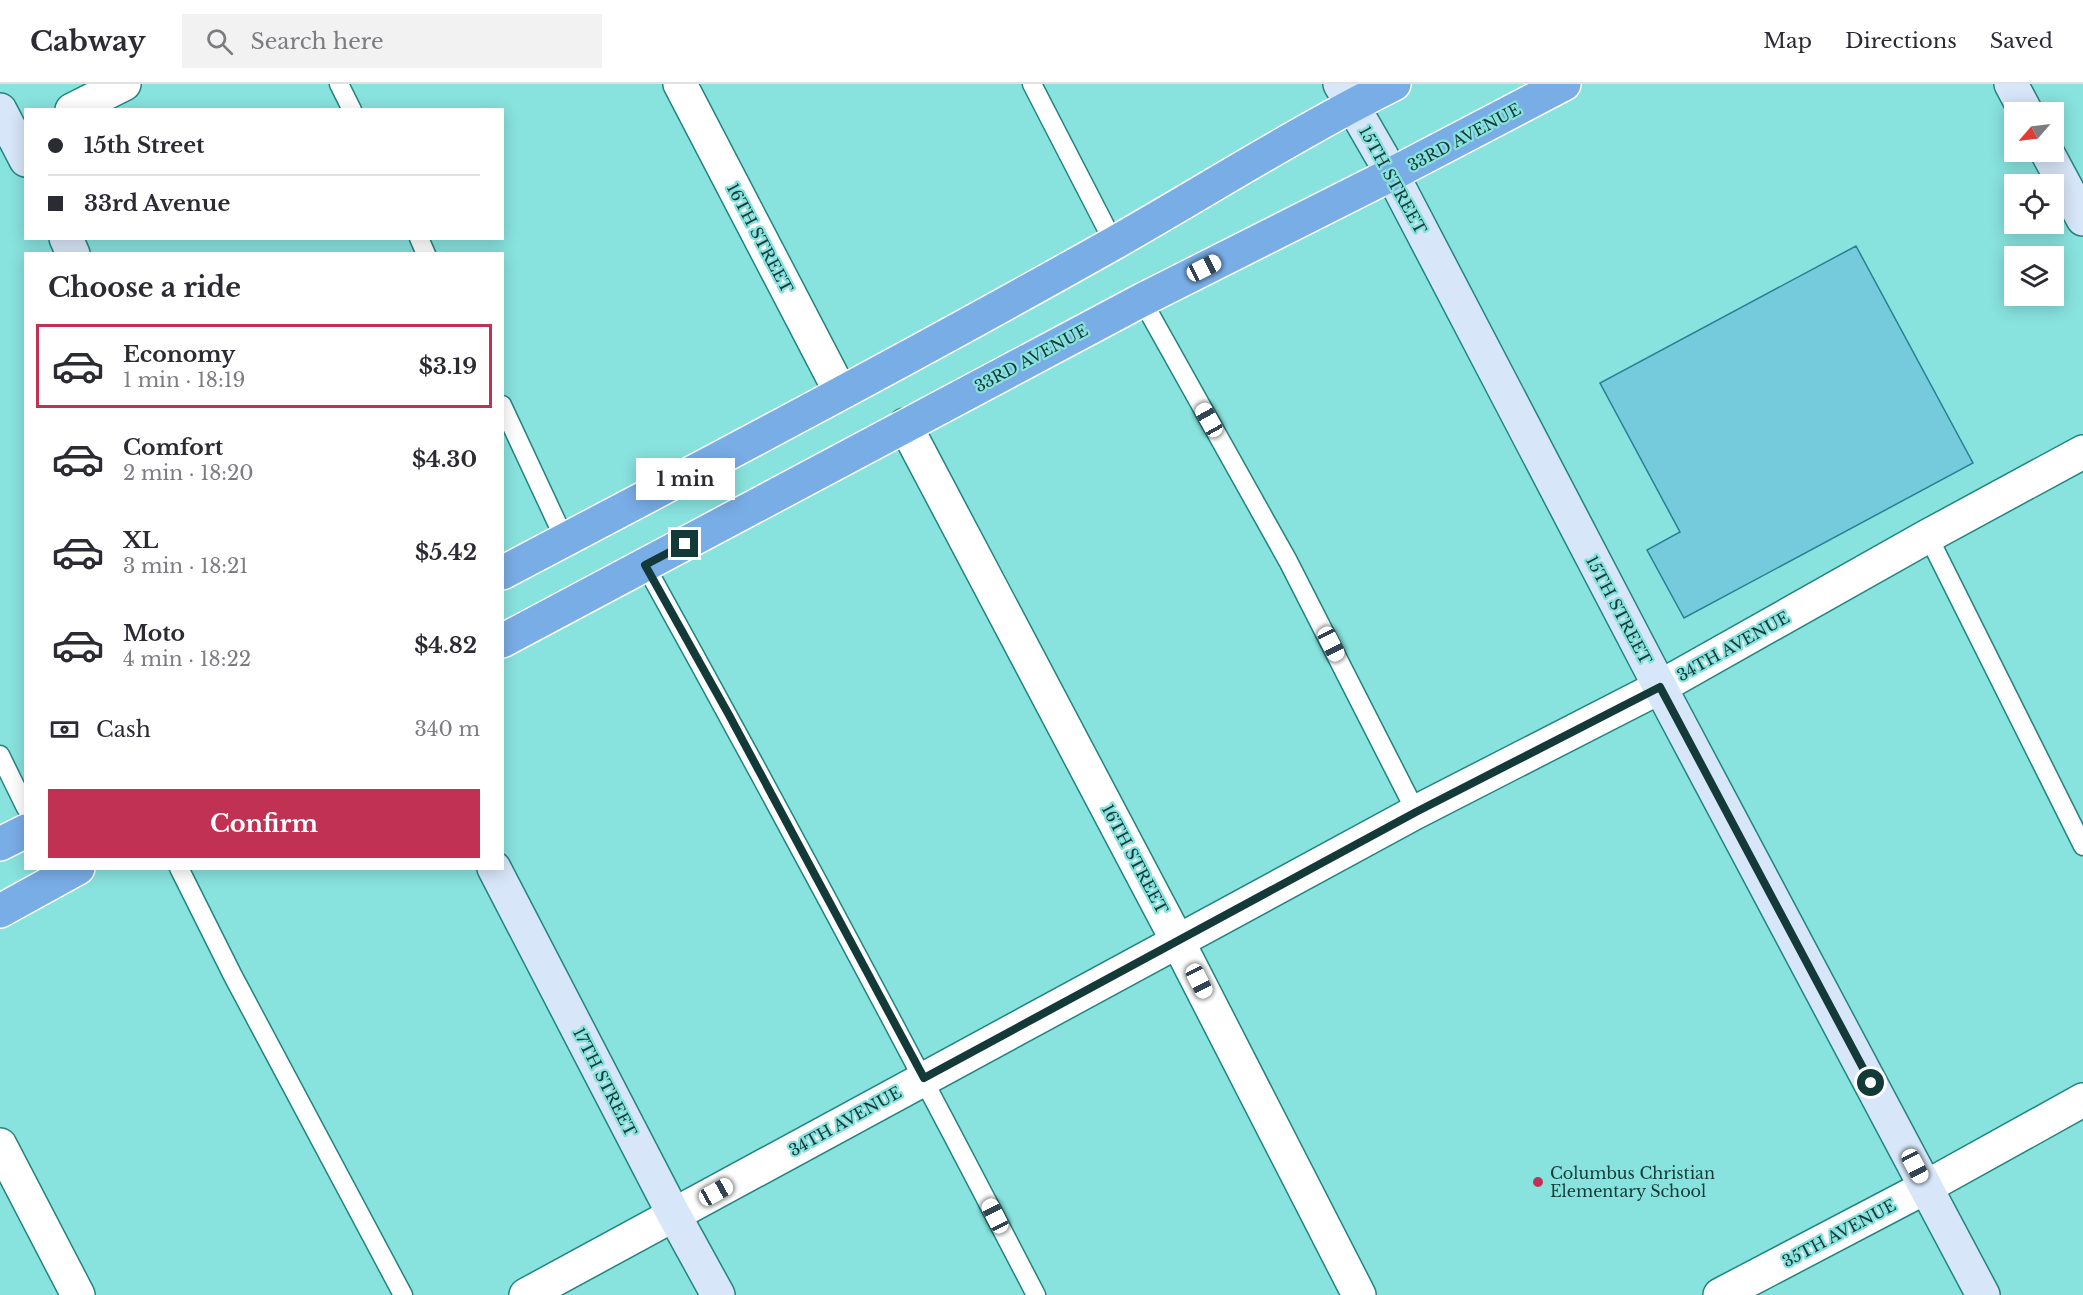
<!DOCTYPE html>
<meta charset="utf-8">
<style>
:root{--surface:#fff;--page:#f2f2f3;--text:#2b2b33;--muted:#7c7c81;--line:#e1e1e2;--accent:#c13154}
body{margin:0;font-family:"Libre Baskerville",serif;background:var(--page);color:var(--text);height:100vh;display:flex;flex-direction:column;font-size:22px;white-space:nowrap}
*{box-sizing:border-box;margin:0}
p{font-size:20px;color:var(--muted)}
.icon{flex:none;width:33px;height:33px;fill:none;stroke:currentColor;stroke-width:2;stroke-linecap:round;stroke-linejoin:round}
.map{position:relative;flex:1;overflow:hidden}
.drawer{position:absolute;left:24px;top:168px;width:480px;height:618px;display:flex;flex-direction:column;background:var(--surface);border-radius:0px;box-shadow:0 3px 15px #0003}
.drawer>*{flex:none}
.top-card{position:absolute;left:24px;top:24px;width:480px;height:132px;border-radius:0px;box-shadow:0 3px 15px #0003;display:grid;align-content:center;height:132px;padding:0 24px;background:var(--surface)}
.needle{width:39px;rotate:242deg}
.tools{position:absolute;left:2004px;top:18px;display:grid;gap:12px}
.tools a{display:grid;place-items:center;width:60px;height:60px;border-radius:0px;background:var(--surface);box-shadow:0 3px 15px #0003;font-size:30px}
.end{position:absolute;width:27px;height:27px;margin:-14px;border:8px solid #133a38;background:#fff;box-shadow:0 0 0 3px #fff}
.from{border-radius:50%}
.bubble{position:absolute;height:42px;border-radius:0px;background:var(--surface);box-shadow:0 3px 15px #0003;font-size:20px;font-weight:700;line-height:42px;text-align:center}
.car{position:absolute;width:18px;height:36px;margin:-18px -9px;border-radius:8px;box-shadow:0 0 4px 2px #0007;background:linear-gradient(#fff 24%,#345 0 40%,#fff 0 76%,#345 0 86%,#fff 0)}
.top-card b{display:flex;align-items:center;gap:21px;height:57px;font-size:22px}
.top-card b+b{border-top:2px solid var(--line)}
.top-card i{width:15px;height:15px;background:var(--text)}
ul{padding:0;list-style:none}
li{display:flex;align-items:center;gap:18px;height:84px;margin:0 12px 9px;padding:0 12px;border:3px solid transparent;border-radius:0px}
li div{flex:1}
li b{display:block;font-size:22px}
li em{font-style:normal;font-weight:700}
li.on{border-color:var(--accent)}
li>.icon{width:54px;height:54px;stroke-width:1.5}
h2{padding:0 24px;font-size:27px;line-height:72px}
.pay{display:flex;align-items:center;gap:15px;height:66px;padding:0 24px;font-size:22px}
.pay p{margin-inline-start:auto}
.primary-button{display:flex;gap:12px;margin-top:auto;padding:12px 24px}
.primary-button a{flex:1;height:69px;border-radius:0px;background:var(--accent);color:#fff;font-size:24px;font-weight:700;line-height:69px;text-align:center}
header{display:flex;align-items:center;gap:36px;box-sizing:border-box;height:84px;padding:0 30px;background:var(--surface);border-bottom:2px solid var(--line)}
header strong{font-size:28px}
nav{display:flex;gap:33px;margin-inline-start:auto;font-size:21px}
.search{width:420px;height:54px;background:var(--page);display:flex;align-items:center;gap:15px;box-sizing:border-box;padding:0 21px;border-radius:0px;color:var(--muted);font-size:22px}
.map>svg:first-child{display:block}
</style>
<header>
<strong>Cabway</strong>
<div class="search"><svg class="icon" aria-label="search" viewBox="0 0 24 24"><circle cx="10" cy="10" r="6"/><path d="M15 15l6 6"/></svg>Search here</div>
<nav><a>Map</a><a>Directions</a><a>Saved</a></nav>
</header>
<div class="map">
<svg width="2083" height="1211" viewBox="0 0 2083 1211">
<rect width="100%" height="100%" fill="#88e2de"/>
<path fill="#75cbdc" stroke="#248292" stroke-width="1.5" d="M1856 162 1973 379 1684 534 1647 466 1680 448 1600 299Z"/>
<g fill="none" stroke-linecap="round" stroke-linejoin="round">
<defs>
<path id="lane" d="M339 0 352 26
M1032 0 1114 159
M419 154 426 170
M1142 216 1288 477 1416 728
M502 321 565 456
M1928 452 2083 762
M645 481C779 723 909 966 1036 1211
M0 671 26 724
M179 784 233 892 403 1211"/>
<path id="street" d="M680 0 841 309
M72 26 124 0
M905 341 1177 856 1359 1211
M0 1061 78 1211
M526 1211 1416 728 1660 603 1928 452 2083 368
M1720 1211 1926 1103 2083 1016"/>
<path id="secondary" d="M1340 0 1392 90 1660 603 1983 1211
M2011 0 2026 28
M0 26 26 76
M2047 68 2083 135
M66 154 73 170
M494 784 674 1131 718 1211"/>
<path id="highway" d="M502 489C707 381 912 273 1114 159 1207 106 1298 48 1394 0
M502 557 1142 216 1392 90 1564 0
M0 760 26 747
M0 827 78 784"/>
</defs>
<use href="#lane" stroke="#228481" stroke-width="21"/>
<use href="#street" stroke="#228481" stroke-width="36"/>
<use href="#secondary" stroke="#228481" stroke-width="36"/>
<use href="#highway" stroke="#fff" stroke-width="36"/>
<use href="#lane" stroke="#fff" stroke-width="18"/>
<use href="#street" stroke="#fff" stroke-width="33"/>
<use href="#secondary" stroke="#d7e6f8" stroke-width="33"/>
<use href="#highway" stroke="#79ade6" stroke-width="33"/>
</g>
<g fill="none" stroke-linecap="round" stroke-linejoin="round">
<path stroke="#133a38" stroke-width="8" d="M685 460 645 481 729 631 924 994 1416 728 1660 603 1871 999"/>
</g>
<circle fill="#c13154" stroke="#88e2de" stroke-width="2" cx="1538" cy="1098" r="6"/>
<g text-anchor="middle" stroke-width="4.5" stroke-linejoin="round" paint-order="stroke">
<g font-size="16" fill="#133a38" stroke="#88e2de">
<text transform="translate(1464 53) rotate(-28)" y="6">33RD AVENUE</text>
<text transform="translate(1393 96) rotate(61)" y="6">15TH STREET</text>
<text transform="translate(760 154) rotate(62)" y="6">16TH STREET</text>
<text transform="translate(1031 274) rotate(-28)" y="6">33RD AVENUE</text>
<text transform="translate(1619 526) rotate(62)" y="6">15TH STREET</text>
<text transform="translate(1733 562) rotate(-29)" y="6">34TH AVENUE</text>
<text transform="translate(1135 775) rotate(62)" y="6">16TH STREET</text>
<text transform="translate(605 998) rotate(63)" y="6">17TH STREET</text>
<text transform="translate(845 1037) rotate(-29)" y="6">34TH AVENUE</text>
<text transform="translate(1839 1149) rotate(-28)" y="6">35TH AVENUE</text>
</g>
<g font-size="16" fill="#133a38" stroke="#88e2de" text-anchor="start">
<text x="1550" y="1095">Columbus Christian<tspan x="1550" dy="18">Elementary School</tspan></text>
</g>
</g>
</svg>
<div class="tools">
<a><svg class="needle" viewBox="-14 -14 28 28"><path d="M0-13l5 13h-10z" fill="#e53935"/><path d="M0 13l5-13h-10z" fill="#7c7c81"/></svg></a>
<a><svg class="icon" aria-label="locate" viewBox="0 0 24 24"><circle cx="12" cy="12" r="6"/><path d="M12 2v4M12 18v4M2 12h4M18 12h4"/></svg></a>
<a><svg class="icon" aria-label="layers" viewBox="0 0 24 24"><path d="M12 4l9 5-9 5-9-5zM3 14l9 5 9-5"/></svg></a>
</div>
<i class="end from" style="left:1871px;top:999px"></i>
<i class="end" style="left:685px;top:460px"></i>
<div class="bubble" style="left:636px;top:374px;width:99px">1 min</div>
<i class="car" style="left:1204px;top:184px;rotate:63deg"></i>
<i class="car" style="left:1209px;top:336px;rotate:331deg"></i>
<i class="car" style="left:1331px;top:560px;rotate:153deg"></i>
<i class="car" style="left:1199px;top:897px;rotate:153deg"></i>
<i class="car" style="left:1915px;top:1082px;rotate:152deg"></i>
<i class="car" style="left:716px;top:1108px;rotate:61deg"></i>
<i class="car" style="left:995px;top:1132px;rotate:333deg"></i>
<div class="top-card">
<b><i class="from"></i>15th Street</b>
<b><i></i>33rd Avenue</b>
</div>
<section class="drawer">
<h2>Choose a ride</h2>
<ul>
<li class="on"><svg class="icon" aria-label="car" viewBox="0 0 24 24"><path d="M5 17H2v-5l4-1 3-4h7l3 4 3 1v5h-3M9 17h6M6 11h13"/><circle cx="7" cy="17" r="2"/><circle cx="17" cy="17" r="2"/></svg><div><b>Economy</b><p>1 min · 18:19</p></div><em>$3.19</em></li>
<li><svg class="icon" aria-label="car" viewBox="0 0 24 24"><path d="M5 17H2v-5l4-1 3-4h7l3 4 3 1v5h-3M9 17h6M6 11h13"/><circle cx="7" cy="17" r="2"/><circle cx="17" cy="17" r="2"/></svg><div><b>Comfort</b><p>2 min · 18:20</p></div><em>$4.30</em></li>
<li><svg class="icon" aria-label="car" viewBox="0 0 24 24"><path d="M5 17H2v-5l4-1 3-4h7l3 4 3 1v5h-3M9 17h6M6 11h13"/><circle cx="7" cy="17" r="2"/><circle cx="17" cy="17" r="2"/></svg><div><b>XL</b><p>3 min · 18:21</p></div><em>$5.42</em></li>
<li><svg class="icon" aria-label="car" viewBox="0 0 24 24"><path d="M5 17H2v-5l4-1 3-4h7l3 4 3 1v5h-3M9 17h6M6 11h13"/><circle cx="7" cy="17" r="2"/><circle cx="17" cy="17" r="2"/></svg><div><b>Moto</b><p>4 min · 18:22</p></div><em>$4.82</em></li>
</ul>
<div class="pay"><svg class="icon" aria-label="cash" viewBox="0 0 24 24"><path d="M3 7h18v10H3z"/><circle cx="12" cy="12" r="2"/></svg>Cash<p>340 m</p></div>
<div class="primary-button"><a>Confirm</a></div>
</section>
</div>
